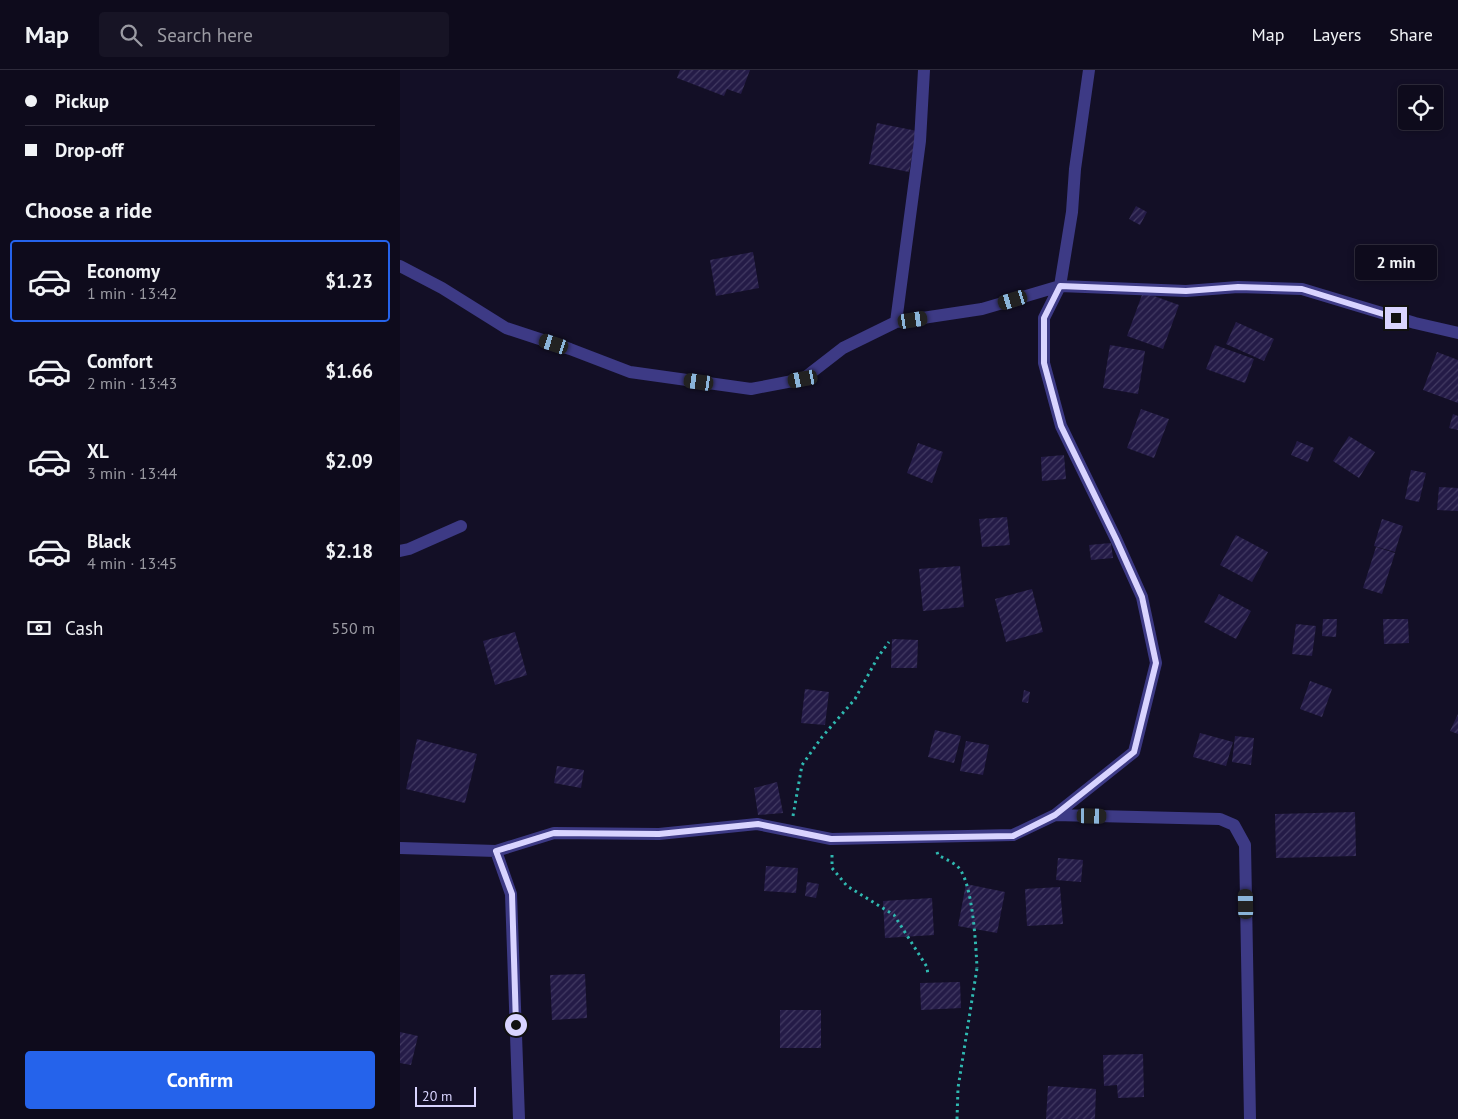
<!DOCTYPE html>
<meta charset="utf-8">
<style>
:root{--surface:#0e0b1c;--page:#171425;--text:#f1f3f6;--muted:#9b9ba3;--line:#2e2b3b;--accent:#2563eb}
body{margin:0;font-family:"PT Sans",sans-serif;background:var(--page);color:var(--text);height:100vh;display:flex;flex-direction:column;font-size:19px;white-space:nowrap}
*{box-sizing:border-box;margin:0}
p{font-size:16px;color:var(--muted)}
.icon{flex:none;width:28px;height:28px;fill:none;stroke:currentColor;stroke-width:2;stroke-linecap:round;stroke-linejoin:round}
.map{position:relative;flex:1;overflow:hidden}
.sheet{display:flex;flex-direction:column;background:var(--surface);width:400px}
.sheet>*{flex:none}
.guide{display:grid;align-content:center;height:110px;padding:0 25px;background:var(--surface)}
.controls{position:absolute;left:998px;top:15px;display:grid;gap:10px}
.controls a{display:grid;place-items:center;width:45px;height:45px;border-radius:5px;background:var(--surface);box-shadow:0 2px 8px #0003,0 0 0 1px var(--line);font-size:25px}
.scale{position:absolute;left:15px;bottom:12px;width:61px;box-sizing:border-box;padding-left:5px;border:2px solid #d9d4ff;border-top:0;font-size:14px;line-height:18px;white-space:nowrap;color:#d9d4ff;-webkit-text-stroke:4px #130f26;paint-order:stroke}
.end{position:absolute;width:22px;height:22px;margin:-11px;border:6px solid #d9d4ff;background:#111;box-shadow:0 0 0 2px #111}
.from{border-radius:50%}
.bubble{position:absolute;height:35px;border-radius:5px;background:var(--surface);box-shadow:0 2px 8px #0003,0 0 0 1px var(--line);font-size:16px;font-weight:800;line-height:35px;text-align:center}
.car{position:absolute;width:15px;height:30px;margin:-15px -8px;border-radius:6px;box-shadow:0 0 4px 1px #0007;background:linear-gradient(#222 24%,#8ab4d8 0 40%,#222 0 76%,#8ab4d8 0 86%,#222 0)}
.guide b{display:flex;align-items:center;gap:18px;height:48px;font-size:19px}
.guide b+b{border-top:1px solid var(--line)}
.guide i{width:12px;height:12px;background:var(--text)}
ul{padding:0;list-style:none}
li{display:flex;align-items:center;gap:15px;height:82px;margin:0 10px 8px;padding:0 15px;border:2px solid transparent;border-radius:5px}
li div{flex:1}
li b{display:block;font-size:19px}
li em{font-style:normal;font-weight:800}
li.selected{border-color:var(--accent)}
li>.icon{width:45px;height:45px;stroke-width:1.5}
h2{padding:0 25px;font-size:22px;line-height:60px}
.pay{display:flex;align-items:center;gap:12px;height:55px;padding:0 25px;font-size:19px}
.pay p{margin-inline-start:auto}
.primary-button{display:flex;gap:10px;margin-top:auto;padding:10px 25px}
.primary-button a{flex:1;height:58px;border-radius:5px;background:var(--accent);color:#fff;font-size:20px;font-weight:800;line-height:58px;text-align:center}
header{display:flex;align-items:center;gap:30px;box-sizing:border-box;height:70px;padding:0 25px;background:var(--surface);border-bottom:1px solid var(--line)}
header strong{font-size:24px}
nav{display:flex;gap:28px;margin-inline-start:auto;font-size:18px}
.search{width:350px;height:45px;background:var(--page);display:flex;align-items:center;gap:12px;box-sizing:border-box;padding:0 18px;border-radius:5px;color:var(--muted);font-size:19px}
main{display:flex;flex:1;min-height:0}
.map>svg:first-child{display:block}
</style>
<header>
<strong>Map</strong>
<div class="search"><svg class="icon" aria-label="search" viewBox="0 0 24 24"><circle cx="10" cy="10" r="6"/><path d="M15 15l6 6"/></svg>Search here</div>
<nav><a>Map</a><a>Layers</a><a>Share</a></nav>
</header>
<main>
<section class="sheet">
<div class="guide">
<b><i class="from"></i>Pickup</b>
<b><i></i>Drop-off</b>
</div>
<h2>Choose a ride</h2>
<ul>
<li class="selected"><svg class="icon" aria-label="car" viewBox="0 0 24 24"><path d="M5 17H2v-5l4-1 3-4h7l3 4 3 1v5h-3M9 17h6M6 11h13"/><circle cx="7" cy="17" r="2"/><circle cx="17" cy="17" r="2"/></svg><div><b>Economy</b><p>1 min · 13:42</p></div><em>$1.23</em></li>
<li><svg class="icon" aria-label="car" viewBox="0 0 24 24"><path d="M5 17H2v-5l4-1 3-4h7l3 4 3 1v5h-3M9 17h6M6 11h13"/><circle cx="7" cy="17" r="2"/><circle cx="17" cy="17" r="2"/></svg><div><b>Comfort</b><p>2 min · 13:43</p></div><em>$1.66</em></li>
<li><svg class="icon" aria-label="car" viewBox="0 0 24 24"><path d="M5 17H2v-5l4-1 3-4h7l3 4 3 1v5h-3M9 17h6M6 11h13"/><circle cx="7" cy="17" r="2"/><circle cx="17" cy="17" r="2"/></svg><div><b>XL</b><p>3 min · 13:44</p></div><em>$2.09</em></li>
<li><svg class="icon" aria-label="car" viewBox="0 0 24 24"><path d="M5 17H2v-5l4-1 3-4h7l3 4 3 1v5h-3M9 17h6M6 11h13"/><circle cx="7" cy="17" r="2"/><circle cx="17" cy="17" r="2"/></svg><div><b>Black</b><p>4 min · 13:45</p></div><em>$2.18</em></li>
</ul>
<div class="pay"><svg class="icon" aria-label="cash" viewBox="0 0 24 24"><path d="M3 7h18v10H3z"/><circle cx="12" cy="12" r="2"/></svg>Cash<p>550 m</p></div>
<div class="primary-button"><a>Confirm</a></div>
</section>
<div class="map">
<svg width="1058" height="1049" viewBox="0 0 1058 1049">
<defs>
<pattern id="building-hatch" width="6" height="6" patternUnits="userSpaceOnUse" patternTransform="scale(1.25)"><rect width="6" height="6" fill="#241b47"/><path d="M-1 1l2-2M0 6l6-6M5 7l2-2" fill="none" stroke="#433b63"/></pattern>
</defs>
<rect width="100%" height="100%" fill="#130f26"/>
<path fill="url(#building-hatch)" d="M280 0H350L341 24 327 19 324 26 277 8Z
M477 53 517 61 509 102 469 94Z
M736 136 747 142 740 155 729 149Z
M353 182 359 218 316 226 310 190Z
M743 222 779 235 763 279 727 266Z
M836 252 874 269 864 291 826 274Z
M710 275 745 281 738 324 703 318Z
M815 275 854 289 845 313 806 299Z
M1037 282 1058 290V333L1023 320Z
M741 339 769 349 754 388 727 378Z
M1053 344 1058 346V360L1049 358Z
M949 366 975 382 959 408 933 391Z
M897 371 914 378 908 392 891 385Z
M518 373 543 382 532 413 507 403Z
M664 385 666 409 642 411 641 387Z
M1011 400 1026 403 1019 432 1005 429Z
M1039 417 1058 418V441L1037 440Z
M607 447 610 475 582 477 579 449Z
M982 449 1003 456 995 482 974 476Z
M836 465 868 482 852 512 820 495Z
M711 473 713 488 691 490 689 475Z
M976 477 995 483 982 524 963 518Z
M560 496 564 537 523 541 519 499Z
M632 519 643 562 606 572 595 529Z
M819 524 851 541 836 569 804 552Z
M923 549H937L936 567 922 566Z
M983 549H1008L1009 573 984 574Z
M896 554 916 556 912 586 892 584Z
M115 562 127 605 95 615 83 571Z
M492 569 518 570 517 598H491Z
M910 611 932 619 922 647 900 639Z
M405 619 429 622 425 655 401 653Z
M624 620 630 622 628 633 622 632Z
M1058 644V664L1050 661Z
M535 660 561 666 554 693 528 687Z
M800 663 833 672 826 696 793 687Z
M835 666 854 668 851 695 832 692Z
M17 669 77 684 65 733 6 719Z
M566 671 589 675 583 705 560 701Z
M157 696 184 700 181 718 154 713Z
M377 712 383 743 358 745 354 718Z
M955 742 956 786 876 788 875 744Z
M658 788 683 790 681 812 656 810Z
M366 796 398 798 396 823 364 821Z
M407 812 419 814 416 828 405 826Z
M566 814 605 822 597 863 558 856Z
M660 817 663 854 627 856 625 819Z
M532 828 534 865 485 868 483 831Z
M185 904 187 948 152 950 150 905Z
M560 912 561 938 521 940 520 913Z
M380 940H421V978H380Z
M0 962 18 966 11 995 0 993Z
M743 984 744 1027 718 1028 717 1015 704 1016 703 985Z
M648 1016 696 1019 695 1049H646Z"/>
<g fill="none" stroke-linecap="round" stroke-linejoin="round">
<path stroke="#2fb8b0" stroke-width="3" stroke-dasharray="2.5 4" stroke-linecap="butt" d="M393 746 402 695 422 667 455 629 478 587 489 572
M537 782 538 785C545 789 553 792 558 797 573 812 576 878 577 898
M432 785V798L447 816 494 845 527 897 528 906
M557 1049 558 1018 577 898"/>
<path stroke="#3d3a85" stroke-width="12" d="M0 196 42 218 106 258 170 279 230 302 351 319 403 309 443 278 496 252 582 239 660 216 786 221 838 217 902 219 1015 253 1058 263
M496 252 520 71 524 0
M0 481 9 479 61 456
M655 745 820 749 834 755 845 775 850 1049
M0 778 96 781 154 763 259 764 357 754 431 769 613 765 655 745 734 682 756 593 742 527 716 469 661 356 644 293V248L660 216 672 142 675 99 689 0
M96 781 111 824 119 1049"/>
</g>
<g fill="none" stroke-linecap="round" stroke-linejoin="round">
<path stroke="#d9d4ff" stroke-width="6" d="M116 955 112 824 96 781 154 763 259 764 358 754 431 769 613 766 655 745 734 682 756 593 742 527 716 469 661 356 644 293V248L660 216 786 221 838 217 902 219 996 248"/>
</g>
</svg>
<div class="controls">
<a><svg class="icon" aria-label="locate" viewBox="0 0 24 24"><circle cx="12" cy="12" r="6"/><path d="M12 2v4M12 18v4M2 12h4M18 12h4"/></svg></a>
</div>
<div class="scale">20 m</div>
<i class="end from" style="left:116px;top:955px"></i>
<i class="end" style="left:996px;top:248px"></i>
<div class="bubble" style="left:955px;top:175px;width:82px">2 min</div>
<i class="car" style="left:613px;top:230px;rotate:253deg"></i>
<i class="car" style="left:513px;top:250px;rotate:81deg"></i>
<i class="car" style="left:154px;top:274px;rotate:288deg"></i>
<i class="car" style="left:403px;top:309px;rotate:259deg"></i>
<i class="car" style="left:299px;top:312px;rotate:278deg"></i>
<i class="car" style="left:692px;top:746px;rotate:91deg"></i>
<i class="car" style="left:846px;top:834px;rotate:359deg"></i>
</div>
</main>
